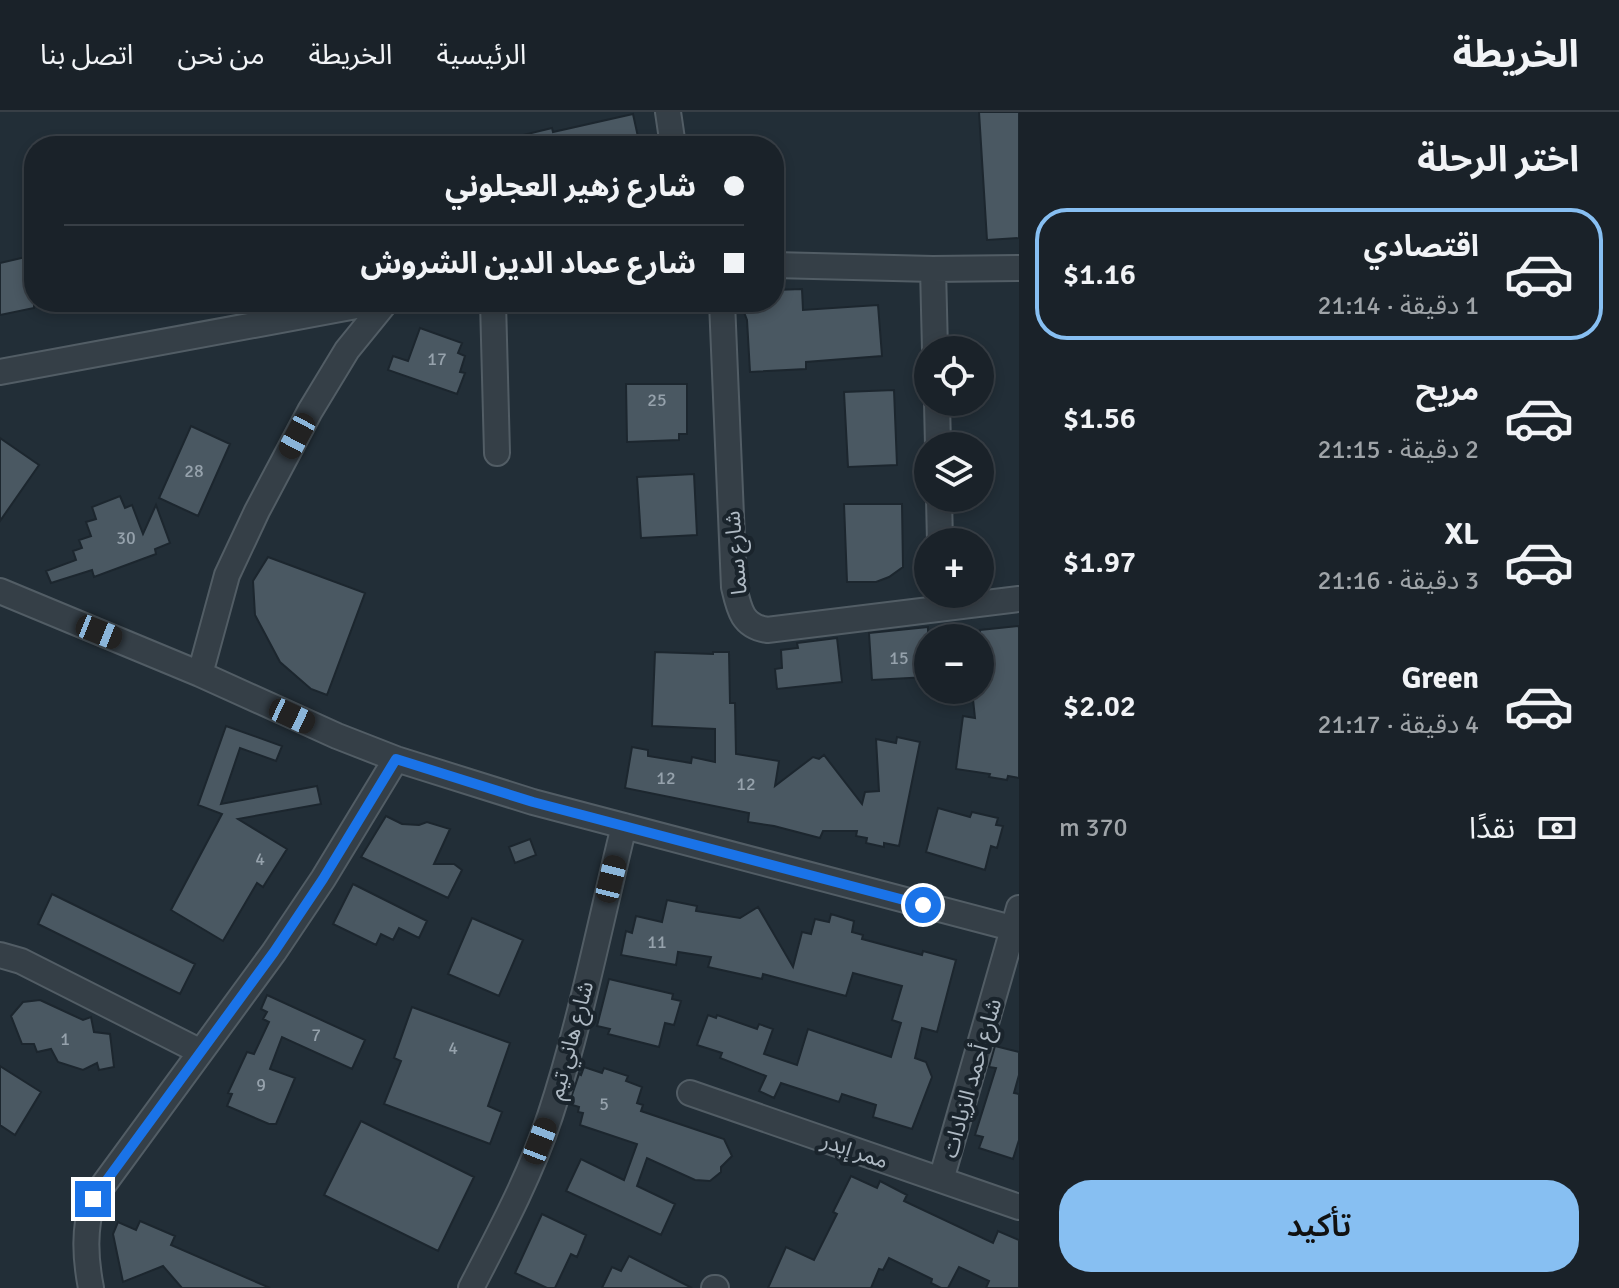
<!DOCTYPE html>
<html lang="ar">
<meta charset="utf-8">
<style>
:root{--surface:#1a2229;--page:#232a31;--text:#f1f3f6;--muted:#9fa4a8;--line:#383f46;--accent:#87bff2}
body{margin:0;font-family:Signika,"Noto Sans Arabic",sans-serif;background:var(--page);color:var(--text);direction:rtl;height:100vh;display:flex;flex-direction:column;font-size:30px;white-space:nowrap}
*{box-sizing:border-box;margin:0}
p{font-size:26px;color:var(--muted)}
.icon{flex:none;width:44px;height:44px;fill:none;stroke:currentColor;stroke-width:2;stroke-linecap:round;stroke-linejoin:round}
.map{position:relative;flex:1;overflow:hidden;direction:ltr}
.details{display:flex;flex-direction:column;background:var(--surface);width:600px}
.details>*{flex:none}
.banner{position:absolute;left:24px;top:24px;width:760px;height:176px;border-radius:32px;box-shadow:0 4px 12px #0003,0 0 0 2px var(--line);direction:rtl;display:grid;align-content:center;height:176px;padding:0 40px;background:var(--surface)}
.fabs{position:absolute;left:914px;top:224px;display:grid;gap:16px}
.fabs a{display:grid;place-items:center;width:80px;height:80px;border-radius:50%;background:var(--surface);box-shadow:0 4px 12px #0003,0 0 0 2px var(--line);font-size:40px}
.end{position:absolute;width:36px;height:36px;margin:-18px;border:10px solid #1a73e8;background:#fff;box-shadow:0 0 0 4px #fff}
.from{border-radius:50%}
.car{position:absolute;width:24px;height:48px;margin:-24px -12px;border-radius:10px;box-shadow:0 0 6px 2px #0007;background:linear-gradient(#222 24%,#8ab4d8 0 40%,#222 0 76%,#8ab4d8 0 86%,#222 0)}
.banner b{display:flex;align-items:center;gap:28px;height:76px;font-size:30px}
.banner b+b{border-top:2px solid var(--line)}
.banner i{width:20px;height:20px;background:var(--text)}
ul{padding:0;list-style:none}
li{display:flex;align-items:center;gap:24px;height:132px;margin:0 16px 12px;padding:0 24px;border:4px solid transparent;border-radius:32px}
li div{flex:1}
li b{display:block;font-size:30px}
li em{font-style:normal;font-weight:600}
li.current{border-color:var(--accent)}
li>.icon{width:72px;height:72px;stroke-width:1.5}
h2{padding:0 40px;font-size:36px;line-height:96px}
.pay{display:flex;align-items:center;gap:20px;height:88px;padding:0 40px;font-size:30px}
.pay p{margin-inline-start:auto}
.cta{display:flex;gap:16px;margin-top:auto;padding:16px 40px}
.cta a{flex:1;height:92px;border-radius:32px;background:var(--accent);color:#111;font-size:32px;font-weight:600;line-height:92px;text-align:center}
header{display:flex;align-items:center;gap:48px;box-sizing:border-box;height:112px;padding:0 40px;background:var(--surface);border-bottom:2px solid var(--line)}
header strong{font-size:38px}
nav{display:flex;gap:44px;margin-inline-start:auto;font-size:28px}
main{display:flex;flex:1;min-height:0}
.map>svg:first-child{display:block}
</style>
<header>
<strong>الخريطة</strong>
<nav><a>الرئيسية</a><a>الخريطة</a><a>من نحن</a><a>اتصل بنا</a></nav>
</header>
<main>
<section class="details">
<h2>اختر الرحلة</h2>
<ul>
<li class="current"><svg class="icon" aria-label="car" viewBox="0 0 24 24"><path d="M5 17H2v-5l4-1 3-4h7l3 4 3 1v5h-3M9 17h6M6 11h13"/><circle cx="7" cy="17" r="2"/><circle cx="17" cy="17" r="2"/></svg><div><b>اقتصادي</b><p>1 دقيقة · 21:14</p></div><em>$1.16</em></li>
<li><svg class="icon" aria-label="car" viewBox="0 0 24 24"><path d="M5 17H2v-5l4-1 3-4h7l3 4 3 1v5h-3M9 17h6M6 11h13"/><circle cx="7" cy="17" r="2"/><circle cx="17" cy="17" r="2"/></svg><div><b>مريح</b><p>2 دقيقة · 21:15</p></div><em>$1.56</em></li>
<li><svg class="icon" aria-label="car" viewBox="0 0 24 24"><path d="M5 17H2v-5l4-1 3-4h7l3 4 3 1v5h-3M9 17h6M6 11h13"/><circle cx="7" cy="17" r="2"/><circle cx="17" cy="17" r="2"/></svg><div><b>XL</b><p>3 دقيقة · 21:16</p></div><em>$1.97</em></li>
<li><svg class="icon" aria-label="car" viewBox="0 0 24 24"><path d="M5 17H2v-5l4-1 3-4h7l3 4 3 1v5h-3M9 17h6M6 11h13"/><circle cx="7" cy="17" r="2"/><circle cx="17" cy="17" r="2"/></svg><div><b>Green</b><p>4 دقيقة · 21:17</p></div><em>$2.02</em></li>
</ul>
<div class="pay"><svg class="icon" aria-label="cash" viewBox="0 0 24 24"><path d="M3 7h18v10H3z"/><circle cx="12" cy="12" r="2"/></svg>نقدًا<p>370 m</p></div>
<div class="cta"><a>تأكيد</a></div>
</section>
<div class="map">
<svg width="1019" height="1176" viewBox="0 0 1019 1176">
<rect width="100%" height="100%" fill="#222e37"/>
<path fill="#4a5862" stroke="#1c262e" stroke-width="2" d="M979 0H1019V126L987 128Z
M633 2 640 34H504L503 28 552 16 553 20Z
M30 144 34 162V196L0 203V151Z
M802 177 803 198 878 193 882 244 806 250V257L750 260 747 208 740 190H774V178Z
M420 216 462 231 458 241 465 244 460 260 465 261 457 282 388 258 393 244 408 249Z
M626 272H687V322H679V328L627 330Z
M894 278 897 353 848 355 844 280Z
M191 314 230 332 198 404 159 386Z
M0 326 39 353 0 409Z
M694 362 697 423 641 426 637 365Z
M120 384 125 396 132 393 143 422 156 393 170 431 155 437 156 442 94 465 92 458 51 471 46 459 76 448 73 439 82 436 79 428 91 424 86 410 96 407 92 395Z
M844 392H902L903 455 889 465 876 470H847Z
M268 445 365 481 327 583 311 577 280 550 255 503 253 469Z
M1019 514V666L1008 664 1007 668 989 665 990 662 956 657 963 604 975 606 972 578H980V518Z
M928 515V565L872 568 869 521Z
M837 526 842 570 777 577 775 557 782 556 781 538 798 536 797 531Z
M655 540 713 542V540H729L730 591H735L736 642 779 649 775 674 813 645 819 647 824 643 862 692 865 680 879 679 876 627 896 631 897 625 920 630 899 734 884 731V735L866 731 867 726 856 724 857 719H823L820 726 774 714 748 710 749 701 625 676 632 635 648 638V644L691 651 692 645 715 650V617L652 614Z
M226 614 282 634 276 649 240 636 221 692 317 674 321 692 238 707 287 737 263 775 257 771 223 829 171 798 222 702 198 693Z
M938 696 970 705 972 700 998 706 996 713 1003 714 997 736 991 734 985 758 926 740Z
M386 704 402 712 419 713 427 710 450 717 434 752H454L462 758 448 786 361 745Z
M530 727 536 743 515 751 509 735Z
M353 772 427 809 419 826 399 816 393 828 381 822 376 833 333 812Z
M52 782 195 852 180 882 38 812Z
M667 788 697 794 696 799 740 806 758 795 793 855 802 820 811 822 815 807 829 810 831 802 854 809 852 820 863 823 862 827 922 843 923 839 956 848 937 920 922 916 915 946 926 950 932 965 912 1017 873 1005 876 993 842 982 839 990 781 971 774 986 759 979 766 964 720 946 722 941 697 933 708 903 716 906 717 903 757 917 759 912 773 917 764 942 797 953 808 917 891 945 901 911 892 908 902 874 853 861 846 884 763 862 762 867 708 855 711 845 678 840 676 853 621 843 626 819 632 821 636 804 662 810Z
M472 806 523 828 499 884 448 862Z
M609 867 673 882 672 887 681 889 674 913 665 911 659 935 608 922 610 917 597 914Z
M267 883 365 928 352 957 282 925 270 957 295 966 276 1012H269L227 994 232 982 228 981 247 940 254 942 269 910 263 907 267 900 261 897Z
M40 888 83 908 91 905 94 920 110 922 114 955 99 958 97 951 83 958 58 950 51 937 37 940 34 932H22L11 904 23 890Z
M412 895 510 931 488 994 502 1000 490 1032 384 992 401 949 394 946Z
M995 934 1019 940V963L1014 981 1019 982V1028L1013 1047 979 1036 983 1025 975 1023 996 956 989 955Z
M0 954 41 980 15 1023 0 1013Z
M584 955 602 961 604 956 628 964 626 969 642 975 637 991 643 993 641 999 724 1027 732 1044 721 1055V1060L710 1069 695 1068 647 1046 637 1074 675 1092 661 1123 566 1079 581 1047 624 1068 637 1032 580 1013 583 1001 578 1000 579 995 569 992 579 962 581 963Z
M361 1009 474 1065 438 1139 324 1083Z
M851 1064 877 1076 880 1069 907 1083 904 1089 993 1131 998 1119 1019 1128V1176H986L989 1169 959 1155 948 1176H941L931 1171 932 1167 889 1146 883 1158 879 1157 871 1176H768L786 1135 814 1148 837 1102 833 1100Z
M542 1102 586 1123 577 1145 571 1142 555 1176H547L515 1161Z
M140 1109 175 1124 171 1133 270 1176H182L163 1154 123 1170 113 1122 118 1110 136 1118Z
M629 1144 692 1176H602L612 1155 621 1159Z"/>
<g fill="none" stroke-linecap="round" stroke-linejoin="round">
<defs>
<path id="minor" d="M668 0 673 34
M774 153 933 157 1019 156
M933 157 935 238
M493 190 497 341
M722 190 734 475C739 497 742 514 767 518L1019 487
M0 260 378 190
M937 290 938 334
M939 386 940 430
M0 479 200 562 337 624 396 647 533 690 1019 818
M200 562 227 463 257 399 310 299 347 238 386 190
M0 843 21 849 199 939
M690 981 1019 1095
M941 1068 1019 796
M91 1176C85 1145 84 1117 93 1087L274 840 323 767 396 647
M471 1176C500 1120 530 1064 550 1004 581 910 600 811 624 714
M714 1176H716"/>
</defs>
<use href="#minor" stroke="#525d65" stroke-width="28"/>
<use href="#minor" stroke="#353f47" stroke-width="24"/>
</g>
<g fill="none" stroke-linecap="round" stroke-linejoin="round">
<path stroke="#1a73e8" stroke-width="10" d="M93 1087 274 840 323 767 396 647 533 690 923 793"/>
</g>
<g text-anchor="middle" stroke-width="8" stroke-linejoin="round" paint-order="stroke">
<g font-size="18" fill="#96a2ac">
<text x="437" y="253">17</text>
<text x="657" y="294">25</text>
<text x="194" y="365">28</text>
<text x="126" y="432">30</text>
<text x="899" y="552">15</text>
<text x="666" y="672">12</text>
<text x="746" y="678">12</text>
<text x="260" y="753">4</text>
<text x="657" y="836">11</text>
<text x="316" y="929">7</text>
<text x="65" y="933">1</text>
<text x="453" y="942">4</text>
<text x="261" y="979">9</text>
<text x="604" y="998">5</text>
</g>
<g font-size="22" fill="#afbac4" stroke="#1a242c">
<text transform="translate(735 441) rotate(-95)" y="8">شارع سما</text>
<text transform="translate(570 928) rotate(-75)" y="8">شارع هاني تيم</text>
<text transform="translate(971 966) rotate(-74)" y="8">شارع أحمد الزيادات</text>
<text transform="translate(855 1038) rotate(19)" y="8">ممر إبدر</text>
</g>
</g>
</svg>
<div class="fabs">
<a><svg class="icon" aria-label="locate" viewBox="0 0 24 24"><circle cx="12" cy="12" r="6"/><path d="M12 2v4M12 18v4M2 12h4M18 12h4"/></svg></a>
<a><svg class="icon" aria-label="layers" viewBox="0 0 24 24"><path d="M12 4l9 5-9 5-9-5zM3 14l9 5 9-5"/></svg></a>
<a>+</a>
<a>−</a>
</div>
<i class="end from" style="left:923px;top:793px"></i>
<i class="end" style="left:93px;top:1087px"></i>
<i class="car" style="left:297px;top:324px;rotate:208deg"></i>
<i class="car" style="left:99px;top:520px;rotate:112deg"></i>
<i class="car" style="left:292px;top:604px;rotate:115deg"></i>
<i class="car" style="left:611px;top:767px;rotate:14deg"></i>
<i class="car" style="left:540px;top:1029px;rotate:21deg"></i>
<div class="banner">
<b><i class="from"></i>شارع زهير العجلوني</b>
<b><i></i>شارع عماد الدين الشروش</b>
</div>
</div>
</main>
